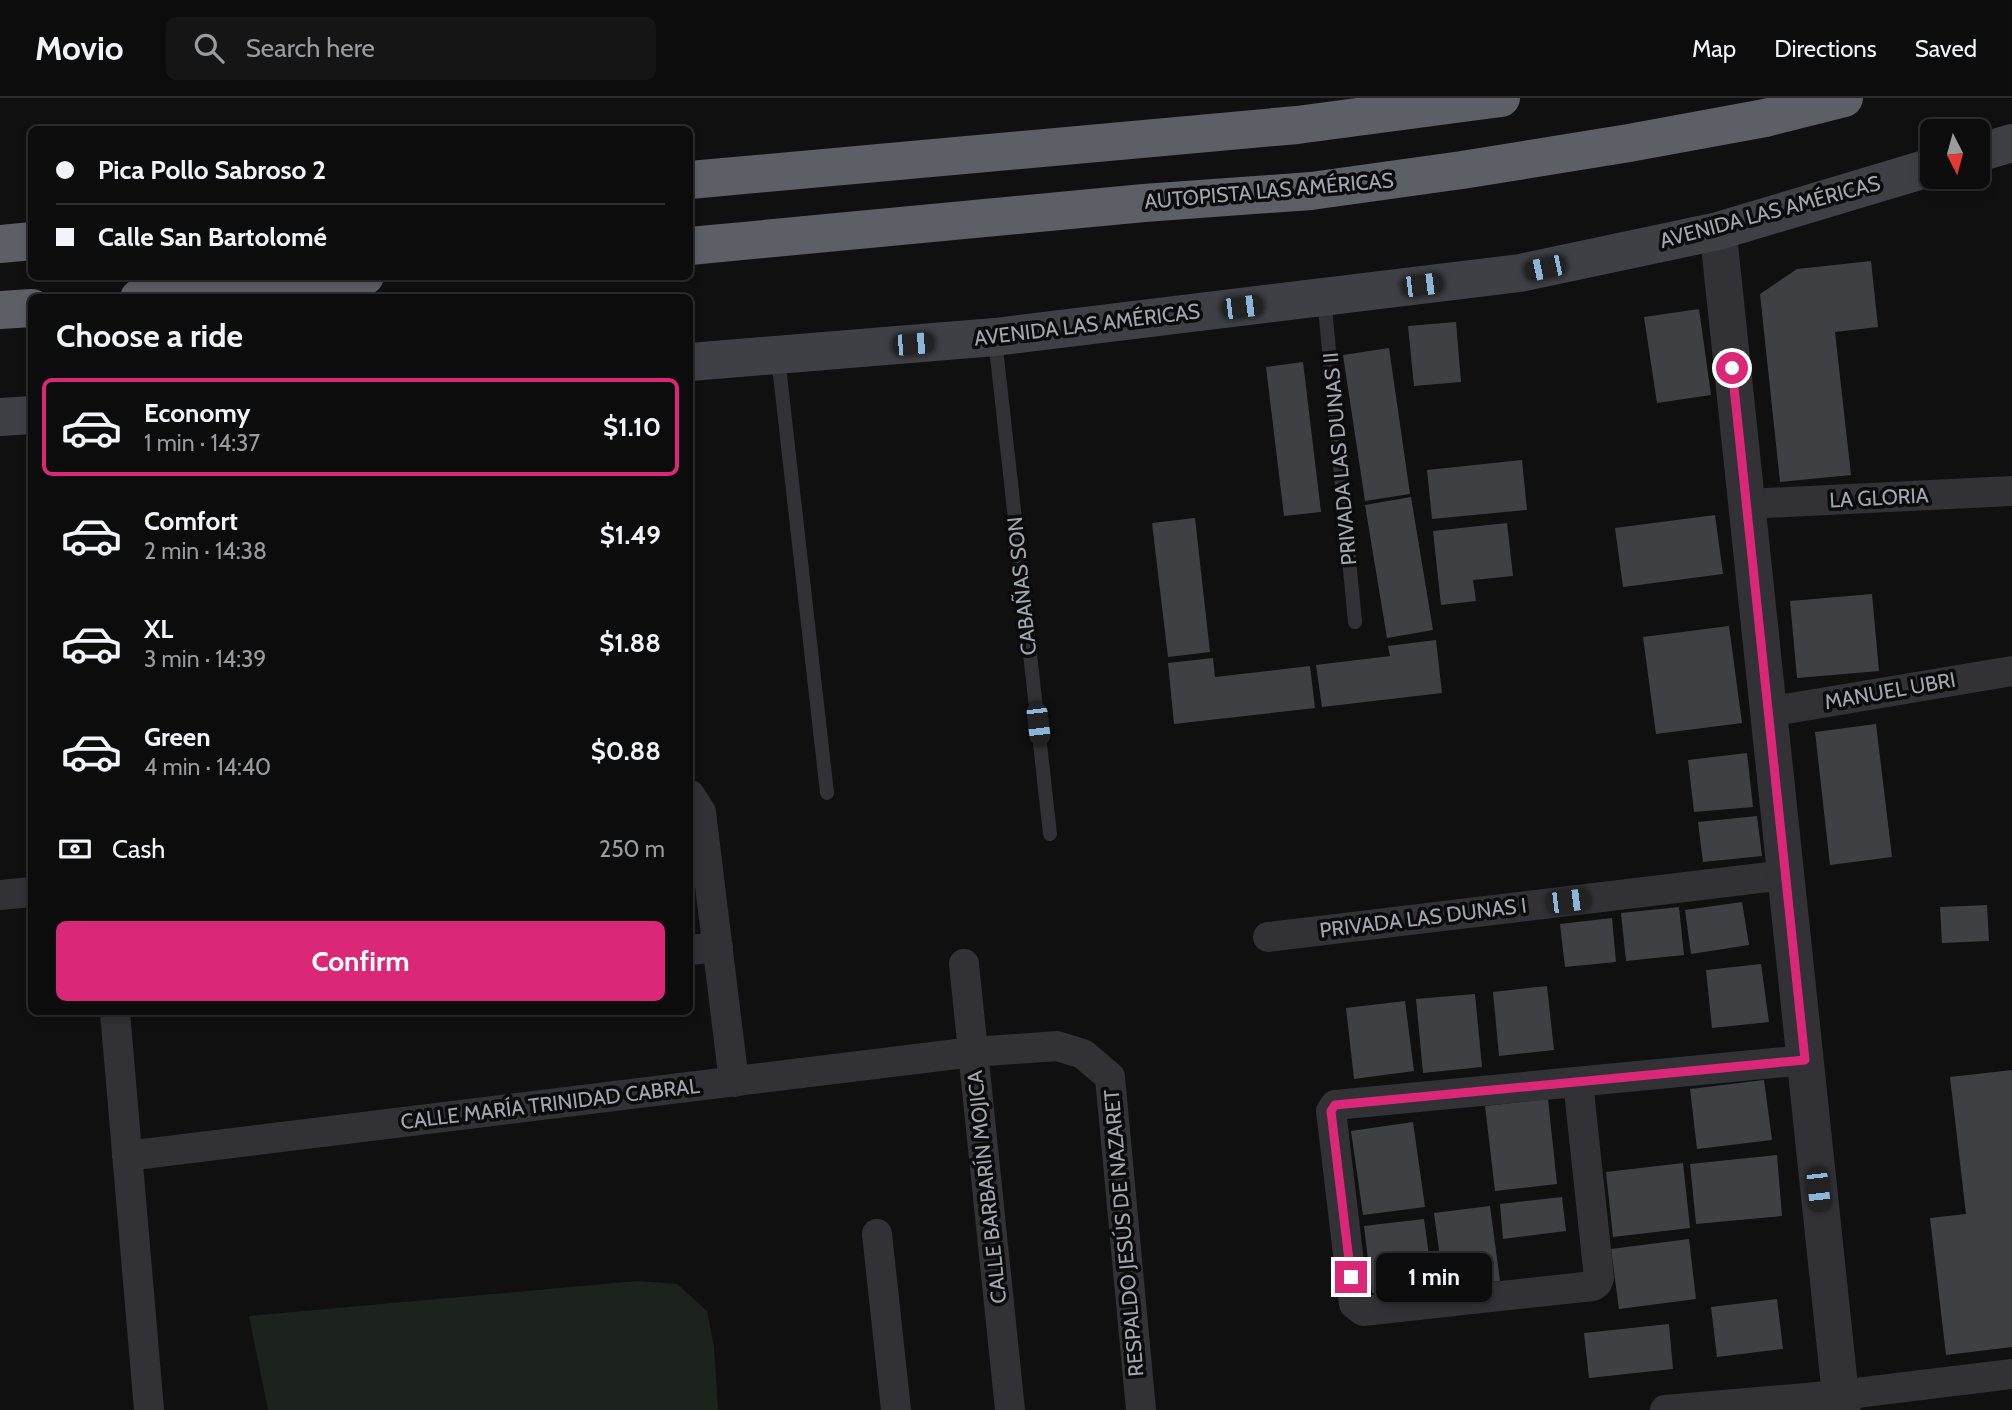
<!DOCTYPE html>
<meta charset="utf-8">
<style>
:root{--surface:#0c0c0d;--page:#151516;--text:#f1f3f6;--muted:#9a9b9d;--line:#2c2c2e;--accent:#db2777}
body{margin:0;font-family:Cabin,sans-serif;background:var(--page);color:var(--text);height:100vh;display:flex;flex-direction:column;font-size:26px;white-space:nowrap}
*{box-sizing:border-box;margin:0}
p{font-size:23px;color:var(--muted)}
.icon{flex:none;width:38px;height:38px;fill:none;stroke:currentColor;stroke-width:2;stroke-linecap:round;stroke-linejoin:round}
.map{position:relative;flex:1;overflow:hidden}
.drawer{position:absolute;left:28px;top:196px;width:665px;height:721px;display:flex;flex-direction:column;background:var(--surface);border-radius:10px;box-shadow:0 4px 10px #0003,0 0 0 2px var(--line)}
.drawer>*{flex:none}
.banner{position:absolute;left:28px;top:28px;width:665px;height:154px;border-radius:10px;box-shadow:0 4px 10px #0003,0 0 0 2px var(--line);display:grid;align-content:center;height:154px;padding:0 28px;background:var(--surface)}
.needle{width:46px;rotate:174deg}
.tools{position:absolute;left:1920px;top:21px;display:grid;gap:14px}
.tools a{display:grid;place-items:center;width:70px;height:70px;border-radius:10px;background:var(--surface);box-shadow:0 4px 10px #0003,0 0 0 2px var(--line);font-size:35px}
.end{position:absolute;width:32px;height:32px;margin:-16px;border:9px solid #db2777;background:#fff;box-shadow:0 0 0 4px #fff}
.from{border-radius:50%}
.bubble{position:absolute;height:49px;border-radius:10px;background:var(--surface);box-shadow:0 4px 10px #0003,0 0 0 2px var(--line);font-size:23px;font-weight:800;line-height:49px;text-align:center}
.car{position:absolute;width:21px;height:42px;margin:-21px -10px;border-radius:9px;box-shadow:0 0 5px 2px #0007;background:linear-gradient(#222 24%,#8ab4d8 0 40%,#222 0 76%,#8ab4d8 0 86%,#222 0)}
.banner b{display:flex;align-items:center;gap:24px;height:66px;font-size:26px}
.banner b+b{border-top:2px solid var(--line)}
.banner i{width:18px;height:18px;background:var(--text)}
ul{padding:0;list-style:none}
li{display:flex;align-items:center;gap:21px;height:98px;margin:0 14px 10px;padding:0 14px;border:4px solid transparent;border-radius:10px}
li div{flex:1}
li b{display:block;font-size:26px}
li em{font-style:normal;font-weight:800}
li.current{border-color:var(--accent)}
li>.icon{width:63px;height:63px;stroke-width:1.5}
h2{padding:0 28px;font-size:32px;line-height:84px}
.pay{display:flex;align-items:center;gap:18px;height:77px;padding:0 28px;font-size:26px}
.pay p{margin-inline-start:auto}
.button{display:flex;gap:14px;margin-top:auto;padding:14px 28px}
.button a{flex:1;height:80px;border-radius:10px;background:var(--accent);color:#fff;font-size:28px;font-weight:800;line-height:80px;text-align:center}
header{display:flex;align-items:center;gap:42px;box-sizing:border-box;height:98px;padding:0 35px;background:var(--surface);border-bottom:2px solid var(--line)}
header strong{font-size:33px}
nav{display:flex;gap:38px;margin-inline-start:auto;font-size:24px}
.search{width:490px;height:63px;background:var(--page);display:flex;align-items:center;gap:18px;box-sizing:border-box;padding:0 24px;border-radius:10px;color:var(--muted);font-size:26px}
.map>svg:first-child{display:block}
</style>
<header>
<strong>Movio</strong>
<div class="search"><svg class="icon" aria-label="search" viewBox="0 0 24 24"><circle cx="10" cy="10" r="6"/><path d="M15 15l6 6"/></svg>Search here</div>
<nav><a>Map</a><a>Directions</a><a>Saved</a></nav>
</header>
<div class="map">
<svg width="2012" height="1312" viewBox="0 0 2012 1312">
<rect width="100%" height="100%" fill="#101011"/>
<path fill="#1c231d" d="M637 1183 677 1186 707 1213 714 1249 718 1312H268L249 1218Z"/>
<path fill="#3f4044" d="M1871 163 1878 229 1835 234 1851 377 1780 384 1760 196 1797 171Z
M1699 211 1711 297 1657 305 1644 219Z
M1456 224 1461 284 1414 288 1408 228Z
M1389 250 1410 396 1365 403 1343 257Z
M1303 264 1321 414 1284 418 1266 269Z
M1522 362 1527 412 1432 421 1427 372Z
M1411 399 1433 532 1387 540 1365 407Z
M1715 417 1723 476 1623 489 1615 430Z
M1195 420 1210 554 1168 559 1152 425Z
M1507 425 1513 478 1473 482 1476 503 1441 507 1433 433Z
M1872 496 1879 573 1797 580 1790 503Z
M1729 528 1742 625 1656 636 1643 539Z
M1436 542 1442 595 1322 609 1316 567 1390 558 1388 548Z
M1213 560 1215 579 1310 568 1315 610 1174 626 1168 565Z
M1876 626 1892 759 1830 767 1815 634Z
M1747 655 1753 709 1694 714 1688 662Z
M1757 718 1762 758 1703 764 1698 724Z
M1742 804 1749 847 1691 856 1685 812Z
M1987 807 1989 843 1942 845 1940 809Z
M1679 809 1684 857 1626 863 1621 815Z
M1612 820 1616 864 1565 869 1560 826Z
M1761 866 1769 924 1712 930 1706 872Z
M1547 888 1554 952 1499 958 1493 894Z
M1475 896 1482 969 1423 975 1416 901Z
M1405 903 1414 973 1354 981 1346 910Z
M2012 972V1249L1946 1257 1930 1120 1966 1116 1950 979Z
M1764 982 1772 1042 1697 1051 1690 991Z
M1548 1001 1557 1086 1495 1093 1485 1008Z
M1413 1024 1425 1109 1363 1117 1351 1033Z
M1777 1057 1782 1118 1696 1126 1690 1066Z
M1683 1065 1690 1130 1613 1139 1606 1074Z
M1562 1099 1566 1133 1503 1141 1500 1106Z
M1490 1108 1500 1183 1444 1189 1434 1115Z
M1424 1121 1433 1187 1372 1195 1364 1128Z
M1689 1141 1696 1201 1619 1211 1611 1151Z
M1777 1201 1783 1251 1717 1259 1711 1209Z
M1669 1226 1673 1271 1589 1280 1584 1235Z"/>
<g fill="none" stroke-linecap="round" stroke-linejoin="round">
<path stroke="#313136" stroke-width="14" d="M1324 200 1355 524
M995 241 1050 736
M778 259 827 695"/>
<path stroke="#313136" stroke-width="30" d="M1746 406 2012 393
M1768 614 2012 573
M690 697 701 714 734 984
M0 797 32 794
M1268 839 1785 777
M690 852 718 849
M964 866 1010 1312
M115 914 149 1312
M1578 984 1599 1180 1597 1185 1593 1188 1363 1213 1354 1206 1331 1013 1335 1007 1805 962
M127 1058 973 954 1057 948 1083 956 1110 979 1141 1312
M877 1136 896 1312
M1665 1312 1840 1297 2012 1276"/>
<path stroke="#313136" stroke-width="37" d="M1718 133 1842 1312"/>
<path stroke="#3f4045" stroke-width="38" d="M1978 55 2012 45
M690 264 995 239 1520 175 1718 133 1932 69
M0 319 32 317"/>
<path stroke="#5d5f66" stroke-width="38" d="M690 82 1297 27 1501 0
M0 146 32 143
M690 148 1144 105 1311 93 1462 72 1629 45 1765 20 1844 0
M139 200 365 178
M0 212 32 210"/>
</g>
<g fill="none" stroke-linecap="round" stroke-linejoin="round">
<path stroke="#db2777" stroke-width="9" d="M1351 1179 1331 1013 1335 1007 1805 962 1732 270"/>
</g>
<g text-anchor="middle" stroke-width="7" stroke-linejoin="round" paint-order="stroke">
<g font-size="21" fill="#a2a6b1" stroke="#0b0b0c">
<text transform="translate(1269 93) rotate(-5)" y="7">AUTOPISTA LAS AMÉRICAS</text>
<text transform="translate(1770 114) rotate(-15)" y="7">AVENIDA LAS AMÉRICAS</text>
<text transform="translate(1087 227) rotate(-7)" y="7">AVENIDA LAS AMÉRICAS</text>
<text transform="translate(1340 361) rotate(-95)" y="7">PRIVADA LAS DUNAS II</text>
<text transform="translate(1879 400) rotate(-3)" y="7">LA GLORIA</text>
<text transform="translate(1022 488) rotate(-96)" y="7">CABAÑAS SON</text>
<text transform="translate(1890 593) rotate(-10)" y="7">MANUEL UBRI</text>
<text transform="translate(1423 820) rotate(-7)" y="7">PRIVADA LAS DUNAS I</text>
<text transform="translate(550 1006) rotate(-7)" y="7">CALLE MARÍA TRINIDAD CABRAL</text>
<text transform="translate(987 1089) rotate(-96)" y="7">CALLE BARBARÍN MOJICA</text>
<text transform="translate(1124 1135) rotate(-95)" y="7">RESPALDO JESÚS DE NAZARET</text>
</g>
</g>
</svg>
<div class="tools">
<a><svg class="needle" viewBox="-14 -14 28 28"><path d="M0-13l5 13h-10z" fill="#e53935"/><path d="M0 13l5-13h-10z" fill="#9a9b9d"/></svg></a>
</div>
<i class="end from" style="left:1732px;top:270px"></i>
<i class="end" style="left:1351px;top:1179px"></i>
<div class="bubble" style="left:1376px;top:1155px;width:116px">1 min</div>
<i class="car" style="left:1545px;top:170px;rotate:258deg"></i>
<i class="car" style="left:1422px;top:187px;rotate:83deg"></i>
<i class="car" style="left:1242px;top:209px;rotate:83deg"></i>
<i class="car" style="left:913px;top:246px;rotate:85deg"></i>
<i class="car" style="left:1038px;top:626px;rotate:173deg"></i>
<i class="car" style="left:1568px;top:803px;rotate:83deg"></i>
<i class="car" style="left:1818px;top:1091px;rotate:174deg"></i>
<div class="banner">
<b><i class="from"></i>Pica Pollo Sabroso 2</b>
<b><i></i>Calle San Bartolomé</b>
</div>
<section class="drawer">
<h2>Choose a ride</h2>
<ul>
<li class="current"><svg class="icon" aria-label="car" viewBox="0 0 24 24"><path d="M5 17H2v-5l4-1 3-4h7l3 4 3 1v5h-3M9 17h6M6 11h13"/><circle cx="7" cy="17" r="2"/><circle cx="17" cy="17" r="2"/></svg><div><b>Economy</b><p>1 min · 14:37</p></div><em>$1.10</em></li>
<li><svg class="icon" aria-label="car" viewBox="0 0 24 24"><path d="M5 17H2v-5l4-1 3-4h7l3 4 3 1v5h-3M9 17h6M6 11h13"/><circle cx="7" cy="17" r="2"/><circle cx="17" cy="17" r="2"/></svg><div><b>Comfort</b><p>2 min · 14:38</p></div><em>$1.49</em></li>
<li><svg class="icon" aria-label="car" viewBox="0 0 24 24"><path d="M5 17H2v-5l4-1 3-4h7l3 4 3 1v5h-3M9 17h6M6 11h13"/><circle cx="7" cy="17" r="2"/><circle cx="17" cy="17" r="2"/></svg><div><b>XL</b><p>3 min · 14:39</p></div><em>$1.88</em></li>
<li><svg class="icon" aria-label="car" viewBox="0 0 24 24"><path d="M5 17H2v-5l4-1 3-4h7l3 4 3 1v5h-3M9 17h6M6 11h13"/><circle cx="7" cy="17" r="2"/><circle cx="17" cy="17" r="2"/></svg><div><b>Green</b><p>4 min · 14:40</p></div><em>$0.88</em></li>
</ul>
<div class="pay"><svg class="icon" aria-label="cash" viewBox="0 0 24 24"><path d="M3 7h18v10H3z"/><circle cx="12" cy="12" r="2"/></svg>Cash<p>250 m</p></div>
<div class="button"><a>Confirm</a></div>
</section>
</div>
